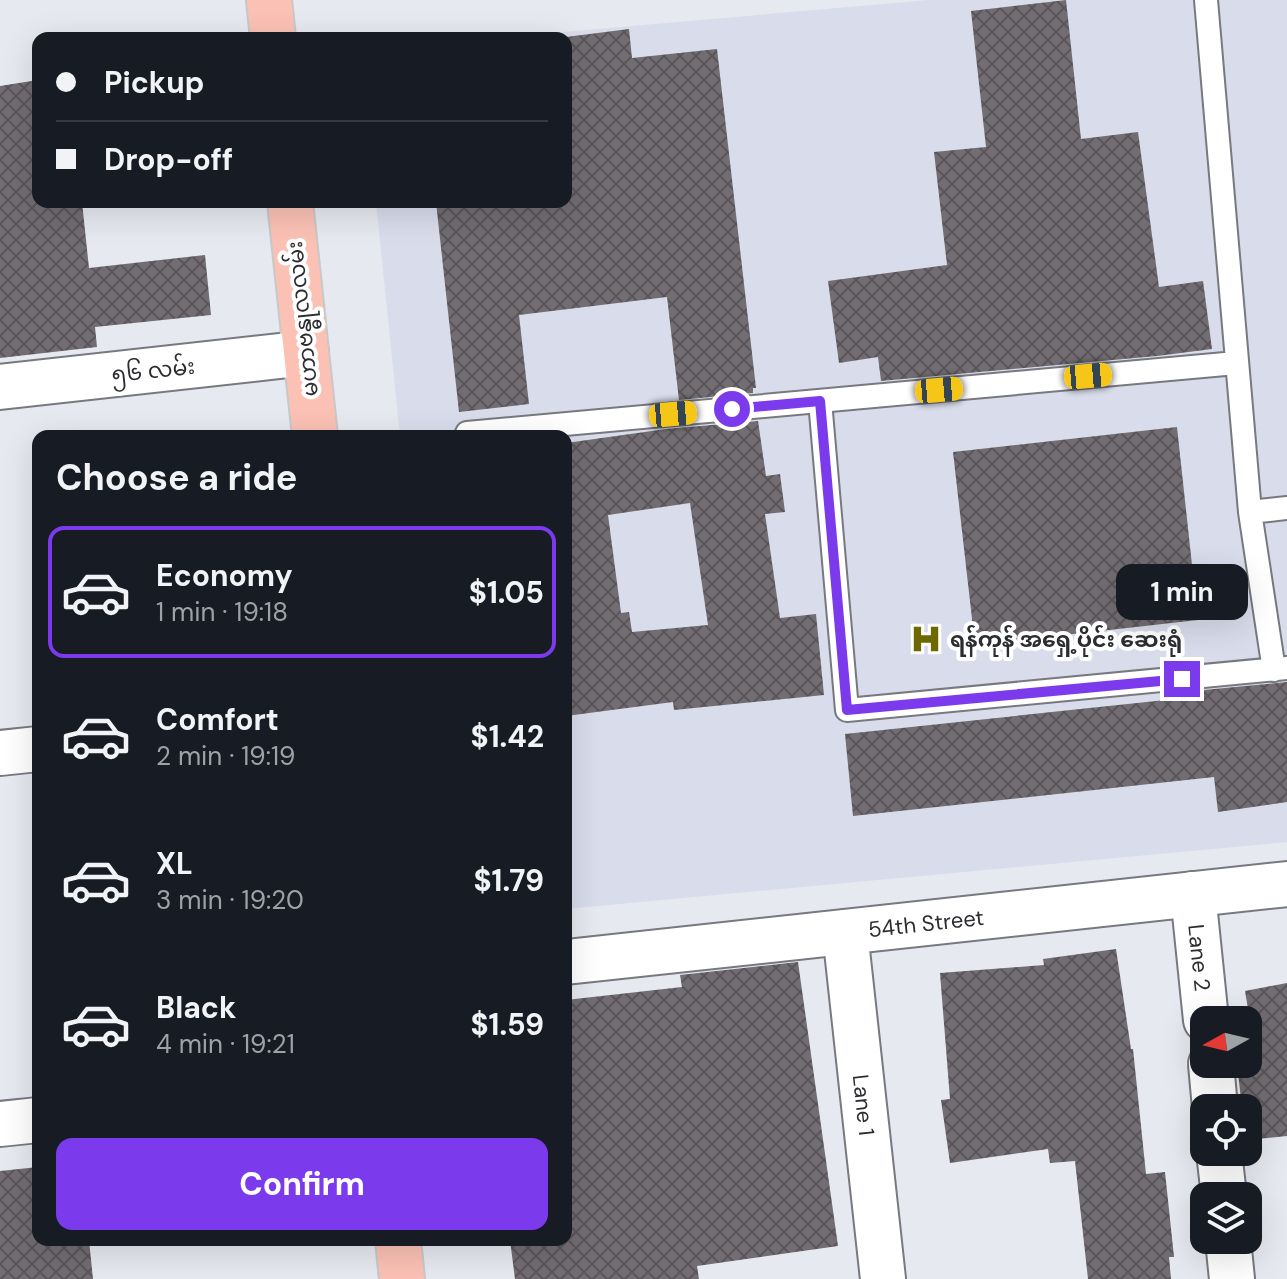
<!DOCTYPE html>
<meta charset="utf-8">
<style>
:root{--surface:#171b24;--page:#242831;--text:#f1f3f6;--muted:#9ea1a6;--line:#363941;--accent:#7c3aed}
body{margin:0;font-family:"DM Sans","Noto Sans Myanmar",sans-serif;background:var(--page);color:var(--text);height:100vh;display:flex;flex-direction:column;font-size:30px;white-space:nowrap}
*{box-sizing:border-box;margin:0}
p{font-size:26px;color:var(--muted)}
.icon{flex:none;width:44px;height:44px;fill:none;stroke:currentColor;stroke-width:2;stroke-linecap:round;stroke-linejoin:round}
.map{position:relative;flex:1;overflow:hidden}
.details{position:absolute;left:32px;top:430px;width:540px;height:816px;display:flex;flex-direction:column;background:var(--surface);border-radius:16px;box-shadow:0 8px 32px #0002}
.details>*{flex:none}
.guide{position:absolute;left:32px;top:32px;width:540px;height:176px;border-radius:16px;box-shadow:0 8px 32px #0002;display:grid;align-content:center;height:176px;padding:0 24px;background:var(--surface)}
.needle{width:52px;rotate:262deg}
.fabs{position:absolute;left:1190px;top:1006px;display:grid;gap:16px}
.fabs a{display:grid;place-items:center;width:72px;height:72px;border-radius:16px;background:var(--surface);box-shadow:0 8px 32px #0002;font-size:40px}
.end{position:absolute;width:36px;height:36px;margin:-18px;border:10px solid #7c3aed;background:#fff;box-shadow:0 0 0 4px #fff}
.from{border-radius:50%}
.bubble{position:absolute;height:56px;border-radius:16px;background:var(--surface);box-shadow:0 8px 32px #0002;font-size:26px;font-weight:700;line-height:56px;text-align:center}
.car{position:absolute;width:24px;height:48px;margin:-24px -12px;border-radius:10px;box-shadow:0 0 6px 2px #0007;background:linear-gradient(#f5c518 24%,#345 0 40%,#f5c518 0 76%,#345 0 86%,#f5c518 0)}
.guide b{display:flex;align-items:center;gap:28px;height:76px;font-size:30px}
.guide b+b{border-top:2px solid var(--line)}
.guide i{width:20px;height:20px;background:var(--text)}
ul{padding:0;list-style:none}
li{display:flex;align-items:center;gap:24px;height:132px;margin:0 16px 12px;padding:0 8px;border:4px solid transparent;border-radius:16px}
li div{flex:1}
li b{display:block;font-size:30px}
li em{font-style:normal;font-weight:700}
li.current{border-color:var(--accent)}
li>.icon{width:72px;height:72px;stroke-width:1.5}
h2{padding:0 24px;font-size:36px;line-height:96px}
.button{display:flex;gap:16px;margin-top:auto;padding:16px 24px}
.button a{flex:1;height:92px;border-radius:16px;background:var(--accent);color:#fff;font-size:32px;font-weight:700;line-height:92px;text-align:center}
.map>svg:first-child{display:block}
</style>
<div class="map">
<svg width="1287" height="1279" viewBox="0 0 1287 1279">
<defs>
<pattern id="building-cross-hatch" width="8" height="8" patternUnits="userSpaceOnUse" patternTransform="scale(2)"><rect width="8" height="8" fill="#726d72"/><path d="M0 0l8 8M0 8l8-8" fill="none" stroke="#595559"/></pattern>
</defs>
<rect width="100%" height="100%" fill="#e7e9f0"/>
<path fill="#d9dceb" d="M929 0H1287V842L566 909V436H400L376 202H566V38H494Z"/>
<path fill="url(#building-cross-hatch)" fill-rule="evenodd" d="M1066 0 1081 139 1138 132 1159 287 1203 281 1212 349 1157 356 881 381 878 357 839 363 828 281 947 265 934 152 986 147 971 11Z
M629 29 632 58 717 49 756 388H753V393L679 400 667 297 519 315 529 404 459 412 436 202H566V37Z
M38 80V202H82L89 268 205 255 211 315 95 327 97 347 0 358V86Z
M758 421 766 476 780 474 785 512 765 514 780 618 816 614 824 695 674 710 673 702 566 716V443L666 429ZM690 503 708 625 632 632 629 612 621 613 608 515Z
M1177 427 1198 620 975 645 953 452Z
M1287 682V802L1218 812 1214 777 853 816 845 734 1194 697 1193 691Z
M1116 949 1131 1049H1133L1146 1174 1165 1172 1174 1257H1169L1171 1279H1088L1075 1161 1050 1163 1048 1149 950 1163 941 1100 950 1099 940 973 1044 965 1043 959Z
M798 962 838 1246 697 1266 699 1279H515L510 1240H566V1000L682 987 680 975Z
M1287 983V1136L1248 1140V1108H1242L1237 1064H1248V1052L1255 1051 1245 991Z
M38 1167V1240H89L93 1279H0V1171Z"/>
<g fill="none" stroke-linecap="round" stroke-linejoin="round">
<defs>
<path id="lane" d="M1206 0 1250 512 1274 670
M820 401 847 710 1287 668
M467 433 1236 363
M1250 512 1287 508"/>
<g id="street">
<path d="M0 387 306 353"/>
<path d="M0 753 38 749"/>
<path id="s1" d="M1193 894 1206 1020"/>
<path id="s2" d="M845 932 883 1279"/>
<path id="s3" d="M566 962 1287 884"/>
<path d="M1211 1064 1215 1108"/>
<path d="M0 1124 38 1120"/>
<path d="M1219 1152 1224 1196"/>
<path d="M1228 1240 1232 1279"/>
</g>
<path id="primary" d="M269 0 273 38
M290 202 315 436
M398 1240 402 1279"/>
</defs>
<use href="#lane" stroke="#77797f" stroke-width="26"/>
<use href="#street" stroke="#77797f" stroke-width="48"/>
<use href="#primary" stroke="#c8c8c9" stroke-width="48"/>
<use href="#lane" stroke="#fff" stroke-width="22"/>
<use href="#street" stroke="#fff" stroke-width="44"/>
<use href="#primary" stroke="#fbc1b5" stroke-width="44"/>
</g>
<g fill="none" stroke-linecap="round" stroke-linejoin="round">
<path stroke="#7c3aed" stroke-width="10" d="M732 409 820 401 847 710 1182 679"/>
</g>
<defs>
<symbol id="hospital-bare" viewBox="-9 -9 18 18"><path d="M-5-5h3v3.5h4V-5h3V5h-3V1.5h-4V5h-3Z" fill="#6d6800" stroke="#fff" stroke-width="2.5" paint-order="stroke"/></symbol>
</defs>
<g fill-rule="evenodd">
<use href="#hospital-bare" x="904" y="617" width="44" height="44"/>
</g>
<g text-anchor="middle" stroke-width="8" stroke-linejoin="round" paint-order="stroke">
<g font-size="22" fill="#2c2d30" stroke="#fff">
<text transform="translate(302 319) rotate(-96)" y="8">မဟာဗန္ဓုလလမ်း</text>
<text transform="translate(153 370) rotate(-6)" y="8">၅၆ လမ်း</text>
<text dy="8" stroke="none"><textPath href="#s3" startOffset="362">54th Street</textPath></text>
<text dy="8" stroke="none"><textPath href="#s1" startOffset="64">Lane 2</textPath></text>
<text dy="8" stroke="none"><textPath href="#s2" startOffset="174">Lane 1</textPath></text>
</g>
<g font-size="22" font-weight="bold" fill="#2c2d30" stroke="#fff" text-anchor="start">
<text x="950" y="647">ရန်ကုန် အရှေ့ပိုင်း ဆေးရုံ</text>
</g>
</g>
</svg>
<div class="fabs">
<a><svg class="needle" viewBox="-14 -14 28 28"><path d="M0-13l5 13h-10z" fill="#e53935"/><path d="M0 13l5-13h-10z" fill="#9ea1a6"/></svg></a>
<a><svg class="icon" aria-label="locate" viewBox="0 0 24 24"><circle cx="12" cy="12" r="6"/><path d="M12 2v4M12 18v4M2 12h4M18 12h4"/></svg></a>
<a><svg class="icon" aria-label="layers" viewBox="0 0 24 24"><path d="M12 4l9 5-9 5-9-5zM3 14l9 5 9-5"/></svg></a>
</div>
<i class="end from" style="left:732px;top:409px"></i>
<i class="end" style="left:1182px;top:679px"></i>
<div class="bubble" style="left:1116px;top:564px;width:132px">1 min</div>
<i class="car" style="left:1088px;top:376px;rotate:85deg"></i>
<i class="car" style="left:939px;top:390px;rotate:85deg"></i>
<i class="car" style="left:673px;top:414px;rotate:85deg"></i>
<div class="guide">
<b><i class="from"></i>Pickup</b>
<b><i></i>Drop-off</b>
</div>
<section class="details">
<h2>Choose a ride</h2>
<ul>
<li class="current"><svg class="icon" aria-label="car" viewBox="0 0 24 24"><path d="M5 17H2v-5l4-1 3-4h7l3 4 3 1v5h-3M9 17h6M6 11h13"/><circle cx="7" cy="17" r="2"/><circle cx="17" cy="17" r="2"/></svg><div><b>Economy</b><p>1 min · 19:18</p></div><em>$1.05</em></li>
<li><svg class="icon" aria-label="car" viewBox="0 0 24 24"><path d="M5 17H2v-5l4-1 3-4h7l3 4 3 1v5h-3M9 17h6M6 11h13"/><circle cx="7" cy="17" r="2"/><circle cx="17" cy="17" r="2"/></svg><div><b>Comfort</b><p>2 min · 19:19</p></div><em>$1.42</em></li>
<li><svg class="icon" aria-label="car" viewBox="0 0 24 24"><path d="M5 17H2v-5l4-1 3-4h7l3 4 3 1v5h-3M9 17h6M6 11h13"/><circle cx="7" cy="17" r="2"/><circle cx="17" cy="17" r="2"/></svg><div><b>XL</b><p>3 min · 19:20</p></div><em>$1.79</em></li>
<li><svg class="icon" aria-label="car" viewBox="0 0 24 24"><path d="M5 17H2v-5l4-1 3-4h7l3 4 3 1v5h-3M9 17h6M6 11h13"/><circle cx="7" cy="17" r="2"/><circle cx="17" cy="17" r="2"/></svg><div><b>Black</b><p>4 min · 19:21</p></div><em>$1.59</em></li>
</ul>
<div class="button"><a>Confirm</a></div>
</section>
</div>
